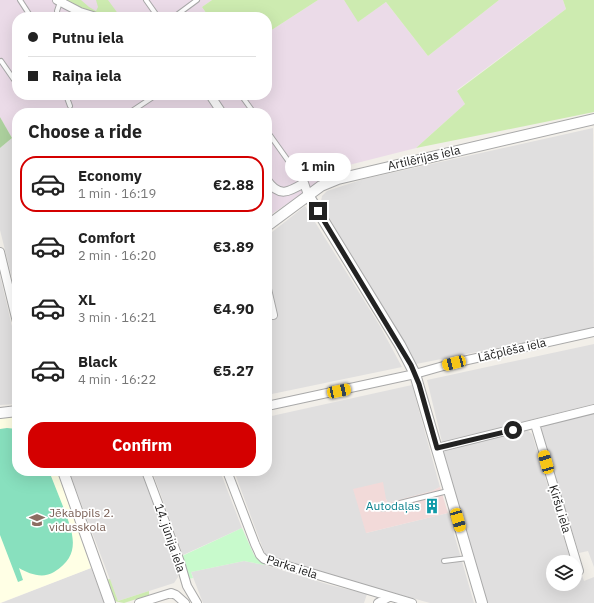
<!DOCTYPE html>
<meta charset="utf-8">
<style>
:root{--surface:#fff;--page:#f2f2f2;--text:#222;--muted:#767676;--line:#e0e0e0;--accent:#d40000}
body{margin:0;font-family:"IBM Plex Sans",sans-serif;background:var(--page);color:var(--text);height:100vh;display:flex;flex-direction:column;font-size:15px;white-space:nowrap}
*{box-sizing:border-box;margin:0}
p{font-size:13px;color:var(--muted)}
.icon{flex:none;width:22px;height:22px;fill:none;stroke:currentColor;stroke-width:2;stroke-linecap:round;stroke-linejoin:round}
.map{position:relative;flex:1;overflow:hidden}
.details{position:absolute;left:12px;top:108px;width:260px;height:368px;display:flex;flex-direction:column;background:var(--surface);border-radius:16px;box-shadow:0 4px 16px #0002}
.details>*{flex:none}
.guide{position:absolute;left:12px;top:12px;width:260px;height:88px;border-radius:16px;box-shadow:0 4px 16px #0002;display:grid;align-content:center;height:88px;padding:0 16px;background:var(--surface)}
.buttons{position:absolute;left:546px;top:555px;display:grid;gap:8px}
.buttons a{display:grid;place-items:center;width:36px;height:36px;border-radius:50%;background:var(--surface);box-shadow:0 4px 16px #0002;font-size:20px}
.end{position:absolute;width:18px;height:18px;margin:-9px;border:5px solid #222;background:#fff;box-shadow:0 0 0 2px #fff}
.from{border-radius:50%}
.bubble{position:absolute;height:28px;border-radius:14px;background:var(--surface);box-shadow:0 4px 16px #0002;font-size:13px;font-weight:700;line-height:28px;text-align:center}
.car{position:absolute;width:12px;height:24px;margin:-12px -6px;border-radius:5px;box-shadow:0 0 3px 1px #0007;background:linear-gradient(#f5c518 24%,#345 0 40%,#f5c518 0 76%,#345 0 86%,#f5c518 0)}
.guide b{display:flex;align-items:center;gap:14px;height:38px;font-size:15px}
.guide b+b{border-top:1px solid var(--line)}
.guide i{width:10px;height:10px;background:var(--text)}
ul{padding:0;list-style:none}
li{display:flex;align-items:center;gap:12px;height:56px;margin:0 8px 6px;padding:0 8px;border:2px solid transparent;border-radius:16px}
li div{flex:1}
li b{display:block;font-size:15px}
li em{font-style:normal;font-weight:700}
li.active{border-color:var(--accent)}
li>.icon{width:36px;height:36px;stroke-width:1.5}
h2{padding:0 16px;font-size:18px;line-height:48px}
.action{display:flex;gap:8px;margin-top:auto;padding:8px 16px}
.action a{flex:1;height:46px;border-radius:16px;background:var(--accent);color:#fff;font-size:16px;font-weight:700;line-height:46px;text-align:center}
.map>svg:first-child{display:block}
</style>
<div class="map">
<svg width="594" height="603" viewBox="0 0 594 603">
<rect width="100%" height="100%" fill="#f2efe9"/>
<path fill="#e0dfdf" d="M593 128 594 329 416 364 324 209 321 201 322 196 327 191 364 179Z
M12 138 17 158V298L0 230V148Z
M305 206 380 326 402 367 267 395V236Z
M0 275 17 348V404L0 405Z
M594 344V404L442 442 427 380Z
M412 385 440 487 432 491 388 503 386 499 366 533 448 513 474 603H430L304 568 274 557H266L234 471H267V417Z
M594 413V567L588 551 579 553 539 426Z
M527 430 532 434 571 562H553V584H575V572L576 574 581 572 584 581 594 577V603H486L442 450Z
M69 471H142L178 568V577L174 583 118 601Z
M152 471H220L242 528 183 555Z
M244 561 265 565 330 585 367 594 364 603H203L191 572Z
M91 568 104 603H1Z"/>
<path fill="#f2dad9" d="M383 482 386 499 388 503 432 491 440 487 448 513 366 533 353 489Z"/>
<path fill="#ebdbe8" d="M0 0H212L202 7 209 17H17V95H267V33L318 0H344L359 21 386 2 428 56 499 0H563L566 9 457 90 465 104 416 148 345 166 267 217V113H17V158L12 138 0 117Z"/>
<path fill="#ffffe5" d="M17 417V471H57L91 568 0 603V418Z"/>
<path fill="#cdebb0" d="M62 0H81L89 7 96 11 98 7 96 0H108L119 15 91 12Z
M212 0H318L267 33V17H209L202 7Z
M344 0H499L428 56 386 2 358 22Z
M563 0H594V112L416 148 465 104 457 91 566 9Z
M110 579 118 601 149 591V595L124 603 114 601 106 580Z"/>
<path fill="#add19e" d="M0 117 12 138 0 148Z"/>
<path fill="#c8facc" d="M242 528 254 555 265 565 244 561 191 572 193 578 188 579 180 557Z"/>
<path fill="#88e0be" d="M7 428 17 429V471H49C54 484 59 496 64 509 73 533 82 555 54 572 43 579 29 574 19 568L23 580 18 582 0 535V429Z"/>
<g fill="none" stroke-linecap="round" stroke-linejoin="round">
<defs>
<path id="service" d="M20 0 31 17
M146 0 158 17
M58 17 57 11 60 2
M174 17 197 0
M1 61 17 84
M66 95 70 106
M241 95 254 113
M129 113 156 95
M267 131 304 183
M383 509 400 503 448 491
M444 561 468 558"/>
<path id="minor" d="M57 0 80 12 96 17
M210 95 222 113
M267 180C279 198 289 192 304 183L308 195
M0 252 17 322
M267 289 273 315
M267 406 415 374 454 363 594 332
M535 424 579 571
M437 448 594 409
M146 471 180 562 187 586 197 603
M227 471 255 544 260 555 264 559 412 603
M139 603 171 593 176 595 185 603
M378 603 389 597"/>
<path id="tertiary" d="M308 195 400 345 415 374 482 603
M267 226 321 186 338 179 594 119
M0 413 17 411
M63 471 110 603"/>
</defs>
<use href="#service" stroke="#a9a9a9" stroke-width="6"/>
<use href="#minor" stroke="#a9a9a9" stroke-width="10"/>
<use href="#tertiary" stroke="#a9a9a9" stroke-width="12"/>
<use href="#service" stroke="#fff" stroke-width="4"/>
<use href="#minor" stroke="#fff" stroke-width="8"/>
<use href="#tertiary" stroke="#fff" stroke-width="10"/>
</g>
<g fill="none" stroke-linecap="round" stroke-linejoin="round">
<path stroke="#222" stroke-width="5" d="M318 211 411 365 419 384 437 448 513 430"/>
</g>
<defs>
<symbol id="building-bare" viewBox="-9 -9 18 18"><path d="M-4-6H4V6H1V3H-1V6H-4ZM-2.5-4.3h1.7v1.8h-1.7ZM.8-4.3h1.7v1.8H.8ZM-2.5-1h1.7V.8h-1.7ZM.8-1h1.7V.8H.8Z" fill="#0f9aa8" stroke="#fff" stroke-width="2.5" paint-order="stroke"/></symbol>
<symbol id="school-bare" viewBox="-9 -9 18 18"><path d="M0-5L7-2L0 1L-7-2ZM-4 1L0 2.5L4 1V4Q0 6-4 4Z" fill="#8d6e63" stroke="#fff" stroke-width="2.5" paint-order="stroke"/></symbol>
</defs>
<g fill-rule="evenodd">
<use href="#building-bare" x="421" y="495" width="22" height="22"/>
<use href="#school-bare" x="26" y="509" width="22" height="22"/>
</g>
<g text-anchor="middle" stroke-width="3.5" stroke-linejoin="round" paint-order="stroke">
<g font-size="12" fill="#222" stroke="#fff">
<text transform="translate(424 158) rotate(-13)" y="4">Artilērijas iela</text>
<text transform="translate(512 350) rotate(-13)" y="4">Lāčplēša iela</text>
<text transform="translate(560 509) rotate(73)" y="4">Ķiršu iela</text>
<text transform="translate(170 538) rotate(71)" y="4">14. jūnija iela</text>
<text transform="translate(292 567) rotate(18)" y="4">Parka iela</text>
</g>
<g font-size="12" fill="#0d838f" stroke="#fff" text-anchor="end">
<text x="420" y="510">Autodaļas</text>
</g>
<g font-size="12" fill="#785e54" stroke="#fff" text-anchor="start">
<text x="49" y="517">Jēkabpils 2.<tspan x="49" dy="14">vidusskola</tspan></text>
</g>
</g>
</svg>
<div class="buttons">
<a><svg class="icon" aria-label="layers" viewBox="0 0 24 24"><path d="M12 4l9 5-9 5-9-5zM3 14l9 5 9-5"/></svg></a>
</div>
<i class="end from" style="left:513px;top:430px"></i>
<i class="end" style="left:318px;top:211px"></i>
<div class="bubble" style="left:285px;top:153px;width:66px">1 min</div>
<i class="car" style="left:454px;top:363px;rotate:255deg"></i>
<i class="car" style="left:339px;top:391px;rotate:78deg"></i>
<i class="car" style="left:546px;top:462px;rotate:344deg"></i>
<i class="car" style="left:458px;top:520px;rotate:164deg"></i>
<div class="guide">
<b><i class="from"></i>Putnu iela</b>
<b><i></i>Raiņa iela</b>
</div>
<section class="details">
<h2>Choose a ride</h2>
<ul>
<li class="active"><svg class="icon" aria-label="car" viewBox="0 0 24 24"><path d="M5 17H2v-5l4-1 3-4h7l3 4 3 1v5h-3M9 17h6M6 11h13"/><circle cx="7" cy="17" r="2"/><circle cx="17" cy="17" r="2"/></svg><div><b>Economy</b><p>1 min · 16:19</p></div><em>€2.88</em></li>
<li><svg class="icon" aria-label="car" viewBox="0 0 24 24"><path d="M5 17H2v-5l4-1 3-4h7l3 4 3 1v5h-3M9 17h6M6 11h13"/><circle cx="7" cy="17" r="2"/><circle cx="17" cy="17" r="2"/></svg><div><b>Comfort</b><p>2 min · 16:20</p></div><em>€3.89</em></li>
<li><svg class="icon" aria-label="car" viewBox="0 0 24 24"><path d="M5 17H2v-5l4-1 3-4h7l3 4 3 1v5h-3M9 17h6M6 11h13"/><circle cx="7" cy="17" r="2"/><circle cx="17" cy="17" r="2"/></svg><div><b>XL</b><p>3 min · 16:21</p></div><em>€4.90</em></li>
<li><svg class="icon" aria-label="car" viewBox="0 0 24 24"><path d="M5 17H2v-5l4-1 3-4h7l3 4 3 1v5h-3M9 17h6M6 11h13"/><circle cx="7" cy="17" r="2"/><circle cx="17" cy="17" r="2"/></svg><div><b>Black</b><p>4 min · 16:22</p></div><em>€5.27</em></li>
</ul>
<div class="action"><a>Confirm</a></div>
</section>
</div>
